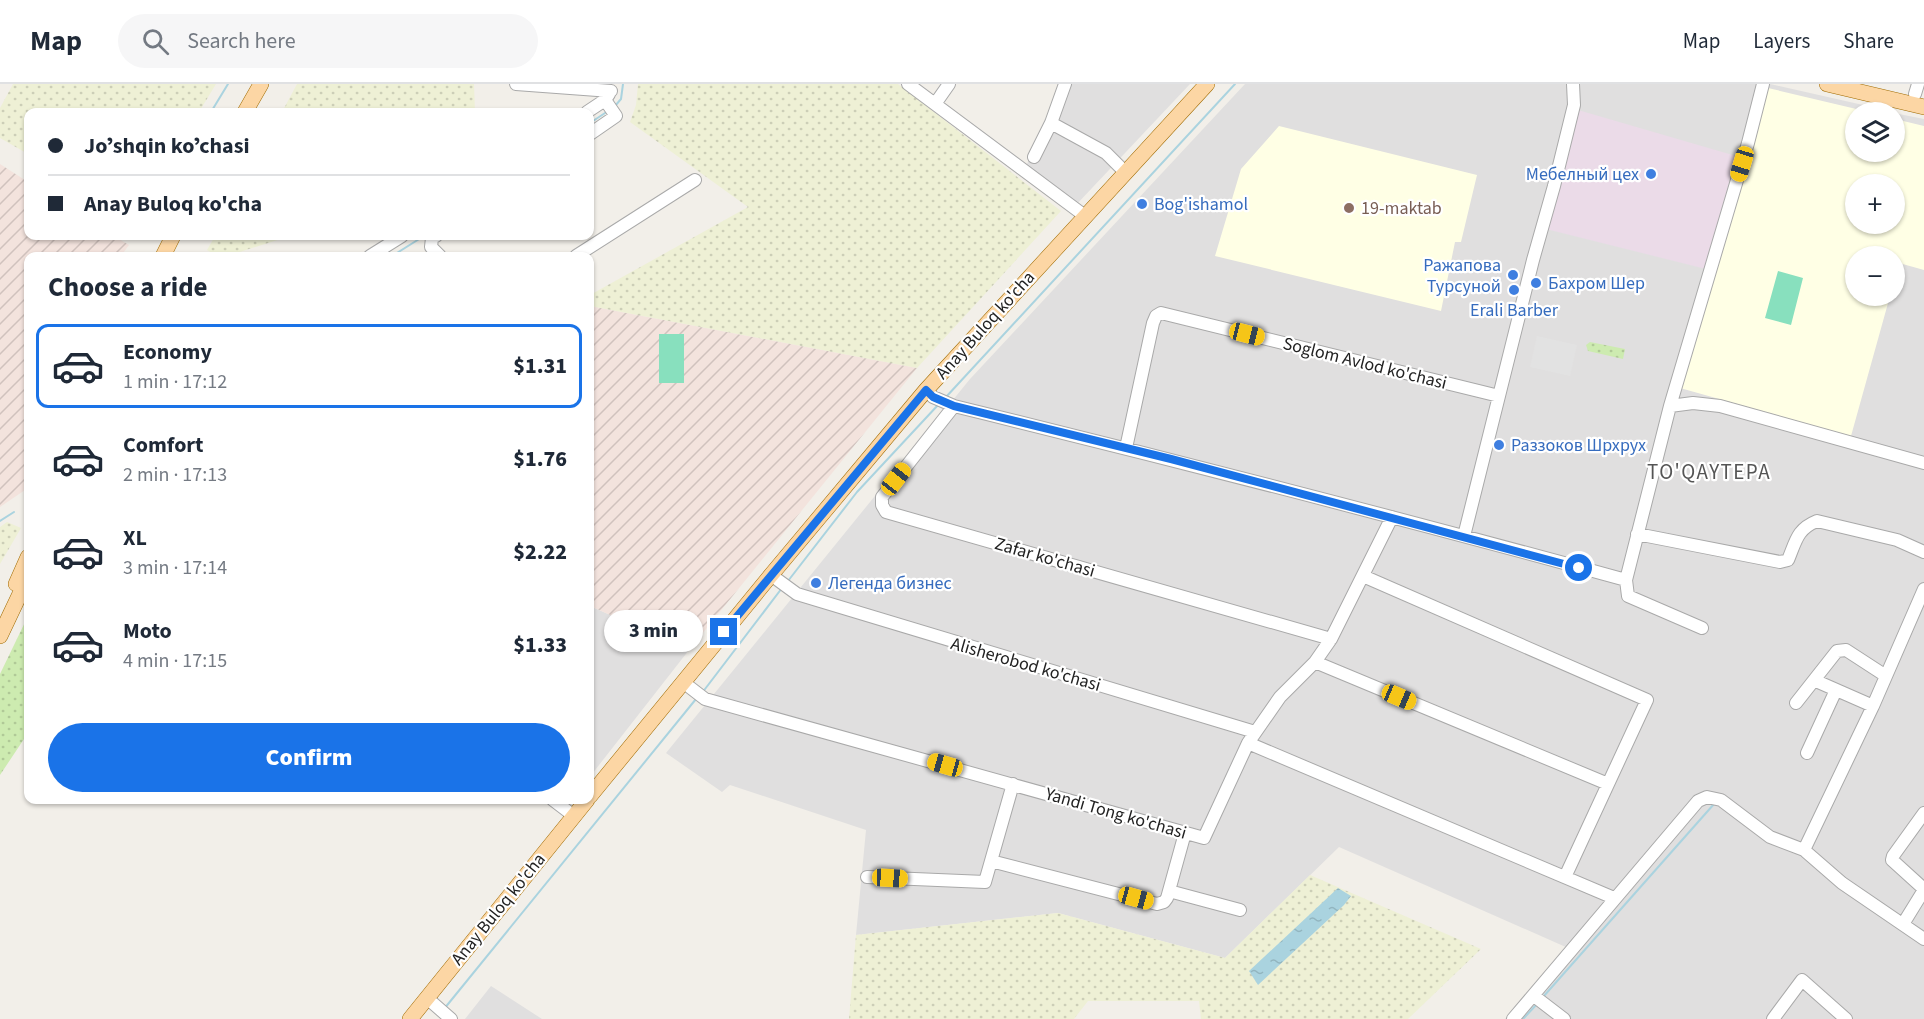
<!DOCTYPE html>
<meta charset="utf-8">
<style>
:root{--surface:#fff;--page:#f6f6f7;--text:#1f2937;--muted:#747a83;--line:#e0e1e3;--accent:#1a73e8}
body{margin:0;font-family:"Source Sans 3",sans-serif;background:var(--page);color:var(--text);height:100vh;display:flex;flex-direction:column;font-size:22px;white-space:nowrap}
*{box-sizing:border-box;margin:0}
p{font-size:20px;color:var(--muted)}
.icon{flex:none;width:33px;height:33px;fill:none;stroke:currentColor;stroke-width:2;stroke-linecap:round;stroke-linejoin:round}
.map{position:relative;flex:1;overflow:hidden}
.panel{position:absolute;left:24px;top:168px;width:570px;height:552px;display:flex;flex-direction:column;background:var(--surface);border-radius:12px;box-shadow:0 2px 4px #0004}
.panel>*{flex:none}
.hud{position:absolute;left:24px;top:24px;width:570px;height:132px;border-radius:12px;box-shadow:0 2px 4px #0004;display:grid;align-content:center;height:132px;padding:0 24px;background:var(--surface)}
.tools{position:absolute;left:1845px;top:18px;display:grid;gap:12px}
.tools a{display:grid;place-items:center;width:60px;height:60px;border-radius:50%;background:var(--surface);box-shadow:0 2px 4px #0004;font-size:30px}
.end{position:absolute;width:27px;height:27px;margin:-14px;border:8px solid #1a73e8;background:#fff;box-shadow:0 0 0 3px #fff}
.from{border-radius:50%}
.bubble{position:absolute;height:42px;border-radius:21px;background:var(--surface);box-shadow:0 2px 4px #0004;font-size:20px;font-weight:800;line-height:42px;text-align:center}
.car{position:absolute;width:18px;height:36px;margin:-18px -9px;border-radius:8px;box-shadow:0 0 4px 2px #0007;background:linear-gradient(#f5c518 24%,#345 0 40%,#f5c518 0 76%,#345 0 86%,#f5c518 0)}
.hud b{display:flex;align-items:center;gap:21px;height:57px;font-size:22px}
.hud b+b{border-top:2px solid var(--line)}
.hud i{width:15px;height:15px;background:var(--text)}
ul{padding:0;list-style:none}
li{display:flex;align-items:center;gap:18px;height:84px;margin:0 12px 9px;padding:0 12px;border:3px solid transparent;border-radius:12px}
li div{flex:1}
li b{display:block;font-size:22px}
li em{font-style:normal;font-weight:800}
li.on{border-color:var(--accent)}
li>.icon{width:54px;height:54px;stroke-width:1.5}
h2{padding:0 24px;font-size:27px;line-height:72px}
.primary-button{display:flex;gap:12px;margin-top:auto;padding:12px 24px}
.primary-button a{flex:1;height:69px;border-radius:36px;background:var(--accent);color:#fff;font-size:24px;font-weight:800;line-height:69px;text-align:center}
header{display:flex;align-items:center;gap:36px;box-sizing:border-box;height:84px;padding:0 30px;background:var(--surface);border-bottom:2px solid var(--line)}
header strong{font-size:28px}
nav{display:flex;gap:33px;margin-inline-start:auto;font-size:21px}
.search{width:420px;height:54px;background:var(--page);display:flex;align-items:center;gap:15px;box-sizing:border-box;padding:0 21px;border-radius:33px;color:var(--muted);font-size:22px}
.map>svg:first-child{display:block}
</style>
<header>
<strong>Map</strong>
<div class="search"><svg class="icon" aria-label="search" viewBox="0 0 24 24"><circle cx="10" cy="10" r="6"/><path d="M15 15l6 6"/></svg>Search here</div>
<nav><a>Map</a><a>Layers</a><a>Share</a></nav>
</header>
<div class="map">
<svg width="1924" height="935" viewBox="0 0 1924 935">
<defs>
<pattern id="military-furrows" width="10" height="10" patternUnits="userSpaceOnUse" patternTransform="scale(1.5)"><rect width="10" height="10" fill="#f3e3dd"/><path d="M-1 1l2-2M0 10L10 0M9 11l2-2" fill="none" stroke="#d0c2bd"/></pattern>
<pattern id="farmland-dots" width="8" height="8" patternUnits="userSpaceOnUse" patternTransform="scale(1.5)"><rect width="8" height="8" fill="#eef0d5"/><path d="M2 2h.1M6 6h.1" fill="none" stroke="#ccceb7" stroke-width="1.8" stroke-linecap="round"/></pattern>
<pattern id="grass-dots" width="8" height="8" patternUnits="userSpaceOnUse" patternTransform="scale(1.5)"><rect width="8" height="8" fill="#cdebb0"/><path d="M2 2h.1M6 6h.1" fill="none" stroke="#b0c997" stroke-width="1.8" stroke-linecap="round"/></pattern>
<pattern id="water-ripples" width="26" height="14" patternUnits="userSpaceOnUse" patternTransform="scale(1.5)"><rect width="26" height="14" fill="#aad3df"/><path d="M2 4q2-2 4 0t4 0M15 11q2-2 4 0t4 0" fill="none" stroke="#92b5bf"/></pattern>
</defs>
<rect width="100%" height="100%" fill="#f2efe9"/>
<path fill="#e0dfdf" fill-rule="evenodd" d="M1060 0H1190L1076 121 1025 84 1045 43Z
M1245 0H1770L1894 28H1856V68H1894V29L1924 35V935H1505L1568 864 1339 763 1225 874 1058 829 856 851 866 746 730 701 722 708 666 669 970 295ZM1856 100H1894V140H1856ZM1856 172H1894V212H1856Z
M590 522 689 566 592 690 590 687Z
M491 902 542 935H465Z"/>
<path fill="#ebdbe8" d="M1578 26 1736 72 1706 185 1546 145Z"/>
<path fill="#ffffe5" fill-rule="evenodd" d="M1768 4 1869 28H1856V68H1894L1895 35 1924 42V186L1899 179 1895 195 1894 172H1856V212H1890L1851 352 1680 304ZM1856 100H1894V140H1856Z
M1279 42 1477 91 1461 158H1455L1441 227 1215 172 1241 85Z"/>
<path fill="url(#military-furrows)" d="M0 80 28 98V152H114L129 161 121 172H28V404L0 423Z
M590 222 917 284 689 566 590 522Z"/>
<path fill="url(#farmland-dots)" d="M13 0H216L199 28H28V70L0 54V24Z
M297 0H474L475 28H282Z
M638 0H898L1061 127 917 284 590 222V211L748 123 630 38 636 21Z
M215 152H290L227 172H217L207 166Z
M7 438 21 444 0 480V443Z
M1310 791 1481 865 1408 935H1201L1199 917H1088L1074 935H849L856 851 1058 829 1225 874Z"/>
<path fill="url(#grass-dots)" d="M1590 258 1625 265 1623 275 1588 267 1586 261Z
M28 532V649L0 691V590Z"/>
<path fill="#88e0be" d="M1778 187 1803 194 1791 241 1765 234Z
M659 250H684V299H659Z"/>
<path fill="#e2e2e2" d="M1537 252 1577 261 1570 292 1530 283Z"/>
<path fill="url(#water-ripples)" d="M1338 804 1351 812 1344 821 1258 901 1249 887Z"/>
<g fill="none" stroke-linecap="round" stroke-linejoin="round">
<path stroke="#aad3df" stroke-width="2" d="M615 22 621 15 623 0
M211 28 228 0
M590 39 608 27
M392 172 424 152
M946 313 1235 0
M0 437 14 428
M788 497 857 408 938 321
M702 609 782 504
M1543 913 1714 720
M444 925 696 615
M1523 935 1537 920"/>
<defs>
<path id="minor" d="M516 0 611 7
M908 0 1085 132
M1915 10 1918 0
M935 20 949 0
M587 28 605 16 609 10
M1051 39 1106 69 1125 88
M590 50 616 32 605 16
M1034 73 1051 39 1065 0
M436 152 432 154 431 163 440 172
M370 172 402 152
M576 172 695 96
M926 306 933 313 954 322C1179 377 1403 435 1626 496
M954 322 882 413V421L886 428 1331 555
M1670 322 1693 319 1720 322 1924 379
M1126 364 1153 239 1156 232 1161 229 1499 312
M1637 450 1780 478 1788 476C1796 457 1797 445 1817 437L1897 456 1924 468
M1464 452 1533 176 1554 102 1574 21 1573 0
M771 491 797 510 1255 648
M1363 492 1647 616 1565 793
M1924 505 1873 622 1804 766 1842 799 1924 855
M1702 544 1628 512 1626 496 1670 322 1748 59 1763 0
M1315 578 1608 700
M1816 597 1873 622
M683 598 705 615 1204 754 1248 659 1280 613 1315 578 1331 555 1392 433
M1796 619 1837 567 1846 566 1886 592
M1248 659 1614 814
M1807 669 1836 606
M553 716 574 732
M1924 729 1893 772 1892 776 1924 805
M991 777 1157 820 1164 818 1167 814 1185 749
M867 793 985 798 1013 700
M1169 807 1240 826
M1903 840 1924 806
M1534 912 1564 935
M427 914 451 935
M1513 935 1698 717 1707 713 1721 716 1770 753 1804 766
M1773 935 1802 896 1846 935"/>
<path id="major" d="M1827 0 1924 23
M245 28 261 0
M163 172 173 152
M16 500 28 473
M0 552 28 493
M590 712 771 491 926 306 1207 0
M410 935 587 716"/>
</defs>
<use href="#minor" stroke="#a9a9a9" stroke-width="14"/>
<use href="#major" stroke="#a06b00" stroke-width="16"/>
<use href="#minor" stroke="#fff" stroke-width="12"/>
<use href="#major" stroke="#fcd6a4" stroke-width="15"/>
</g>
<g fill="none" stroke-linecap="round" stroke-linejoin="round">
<path stroke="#1a73e8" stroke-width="8" d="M724 548 926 306 933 313 954 322 1171 375 1579 484"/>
</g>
<g fill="#3f7fe0" stroke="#fff" stroke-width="2">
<circle cx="1651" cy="90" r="6"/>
<circle cx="1142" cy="120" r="6"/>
<circle cx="1513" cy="191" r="6"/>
<circle cx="1536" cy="199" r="6"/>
<circle cx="1514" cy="206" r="6"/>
<circle cx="1499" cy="361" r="6"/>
<circle cx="816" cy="499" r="6"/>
</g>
<circle fill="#8d6e63" stroke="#fff" stroke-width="2" cx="1349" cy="124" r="6"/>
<g text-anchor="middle" stroke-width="4.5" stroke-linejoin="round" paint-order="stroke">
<g font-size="18" fill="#366cbe" stroke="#fff" text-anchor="start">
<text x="1639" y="96" text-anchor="end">Мебелный цех</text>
<text x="1154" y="126">Bog'ishamol</text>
<text x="1501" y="187" text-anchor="end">Ражапова<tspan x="1501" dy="21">Турсуной</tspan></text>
<text x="1548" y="205">Бахром Шер</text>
<text x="1514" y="232" text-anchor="middle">Erali Barber</text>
<text x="1511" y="367">Раззоков Шрхрух</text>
<text x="828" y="505">Легенда бизнес</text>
</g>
<g font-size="18" fill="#785e54" stroke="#fff" text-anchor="start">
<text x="1361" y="130">19-maktab</text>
</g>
<g font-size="18" fill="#222" stroke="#fff">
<text transform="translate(985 241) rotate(-48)" y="6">Anay Buloq ko'cha</text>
<text transform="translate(1365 279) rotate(14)" y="6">Soglom Avlod ko'chasi</text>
<text transform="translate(1045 473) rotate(16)" y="6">Zafar ko'chasi</text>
<text transform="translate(1026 580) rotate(16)" y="6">Alisherobod ko'chasi</text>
<text transform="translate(1116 729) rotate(16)" y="6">Yandi Tong ko'chasi</text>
<text transform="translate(498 825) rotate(-51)" y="6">Anay Buloq ko'cha</text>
</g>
<g font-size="21" letter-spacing="1.5" fill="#555" stroke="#fff">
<text x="1709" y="395">TO'QAYTEPA</text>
</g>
</g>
</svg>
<div class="tools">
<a><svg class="icon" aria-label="layers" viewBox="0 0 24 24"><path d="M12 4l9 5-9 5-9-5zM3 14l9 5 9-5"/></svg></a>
<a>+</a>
<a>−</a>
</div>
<i class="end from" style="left:1579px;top:484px"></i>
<i class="end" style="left:724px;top:548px"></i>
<div class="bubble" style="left:604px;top:526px;width:99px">3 min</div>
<i class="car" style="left:1742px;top:80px;rotate:197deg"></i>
<i class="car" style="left:1247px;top:250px;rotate:104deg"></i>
<i class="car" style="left:896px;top:395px;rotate:38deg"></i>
<i class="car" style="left:1399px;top:613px;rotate:113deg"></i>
<i class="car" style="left:945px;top:681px;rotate:286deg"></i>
<i class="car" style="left:890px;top:794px;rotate:93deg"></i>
<i class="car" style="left:1136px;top:814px;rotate:105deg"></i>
<div class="hud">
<b><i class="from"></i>Joʼshqin koʼchasi</b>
<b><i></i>Anay Buloq ko'cha</b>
</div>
<section class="panel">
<h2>Choose a ride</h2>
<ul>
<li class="on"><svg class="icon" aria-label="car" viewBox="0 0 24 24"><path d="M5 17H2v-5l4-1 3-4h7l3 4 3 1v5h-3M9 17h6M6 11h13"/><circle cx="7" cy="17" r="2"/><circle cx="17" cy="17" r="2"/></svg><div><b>Economy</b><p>1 min · 17:12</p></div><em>$1.31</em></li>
<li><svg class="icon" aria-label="car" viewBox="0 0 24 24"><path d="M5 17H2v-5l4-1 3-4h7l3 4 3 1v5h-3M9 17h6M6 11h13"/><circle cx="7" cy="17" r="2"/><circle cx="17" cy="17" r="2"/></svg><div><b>Comfort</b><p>2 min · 17:13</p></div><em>$1.76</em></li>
<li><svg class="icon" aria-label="car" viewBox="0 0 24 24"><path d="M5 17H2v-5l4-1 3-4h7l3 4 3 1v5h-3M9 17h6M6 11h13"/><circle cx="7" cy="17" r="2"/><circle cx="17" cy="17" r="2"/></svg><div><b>XL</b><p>3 min · 17:14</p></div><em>$2.22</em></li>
<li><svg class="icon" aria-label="car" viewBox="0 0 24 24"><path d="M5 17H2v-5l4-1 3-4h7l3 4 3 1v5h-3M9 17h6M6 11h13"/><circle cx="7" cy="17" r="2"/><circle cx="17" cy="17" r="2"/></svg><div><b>Moto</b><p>4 min · 17:15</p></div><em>$1.33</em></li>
</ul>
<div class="primary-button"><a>Confirm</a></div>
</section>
</div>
